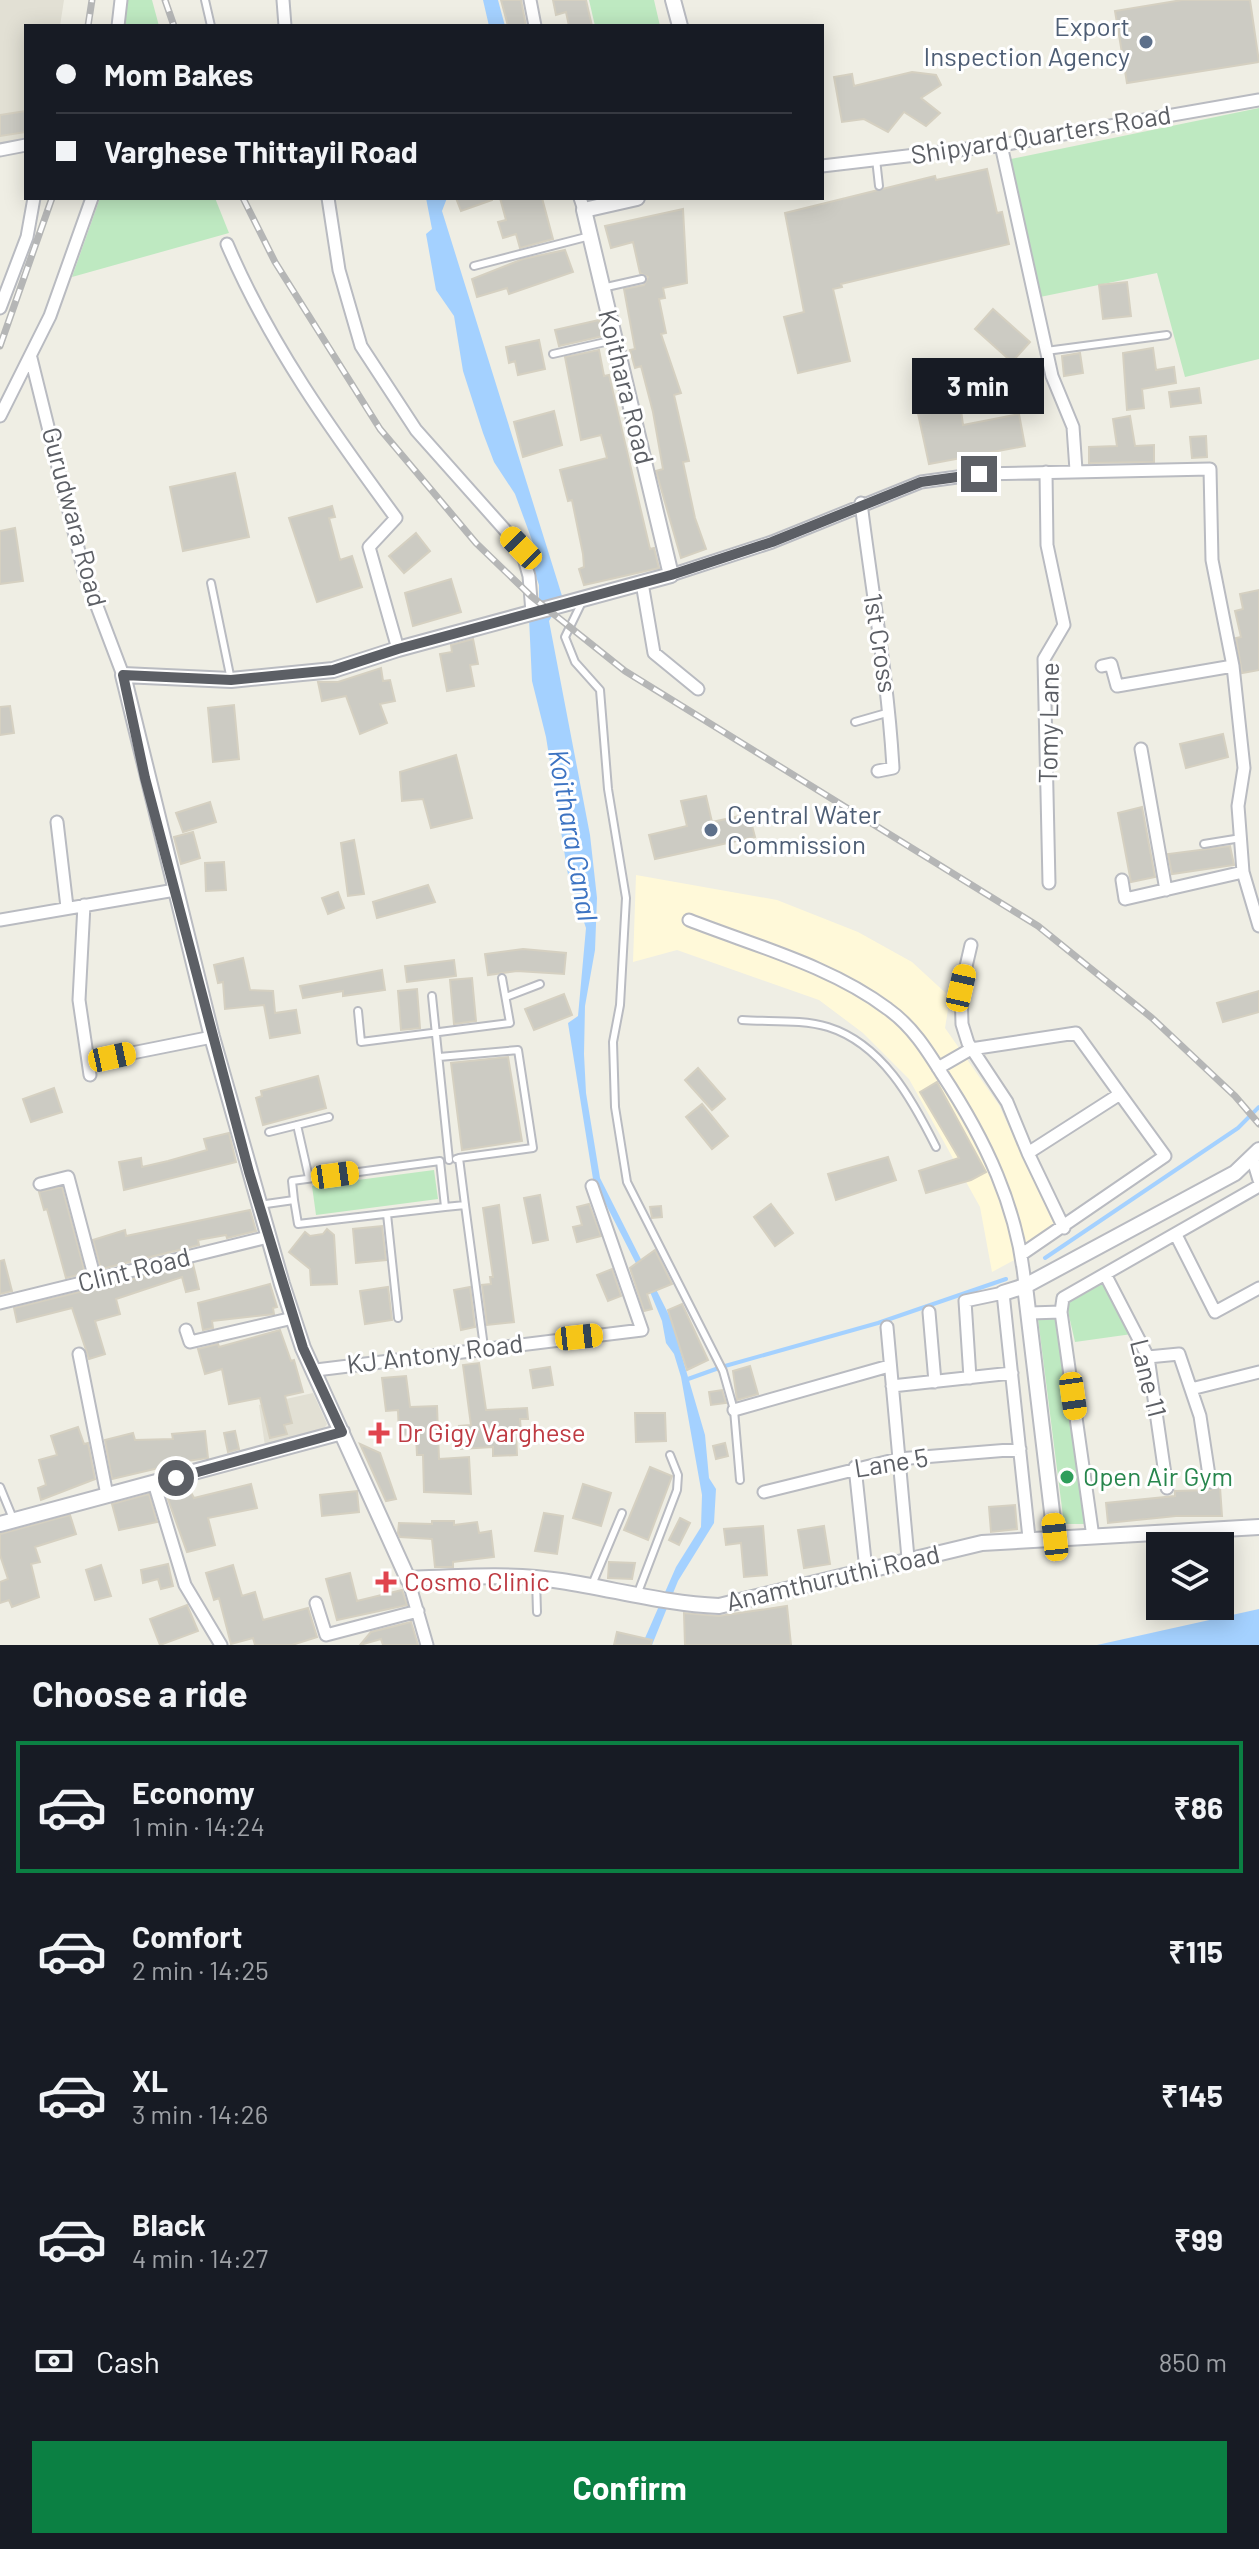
<!DOCTYPE html>
<meta charset="utf-8">
<style>
:root{--surface:#171b24;--page:#242831;--text:#f1f3f6;--muted:#9ea1a6;--line:#363941;--accent:#0b8043}
body{margin:0;font-family:Barlow,sans-serif;background:var(--page);color:var(--text);height:100vh;display:flex;flex-direction:column;font-size:30px;white-space:nowrap}
*{box-sizing:border-box;margin:0}
p{font-size:26px;color:var(--muted)}
.icon{flex:none;width:44px;height:44px;fill:none;stroke:currentColor;stroke-width:2;stroke-linecap:round;stroke-linejoin:round}
.map{position:relative;height:1645px;overflow:hidden}
.sheet{display:flex;flex-direction:column;background:var(--surface);flex:1}
.sheet>*{flex:none}
.top-card{position:absolute;left:24px;top:24px;width:800px;height:176px;border-radius:0px;box-shadow:0 4px 20px #0003;display:grid;align-content:center;height:176px;padding:0 32px;background:var(--surface)}
.tools{position:absolute;left:1146px;top:1532px;display:grid;gap:16px}
.tools a{display:grid;place-items:center;width:88px;height:88px;border-radius:0px;background:var(--surface);box-shadow:0 4px 20px #0003;font-size:40px}
.end{position:absolute;width:36px;height:36px;margin:-18px;border:10px solid #5c5f65;background:#fff;box-shadow:0 0 0 4px #fff}
.from{border-radius:50%}
.bubble{position:absolute;height:56px;border-radius:0px;background:var(--surface);box-shadow:0 4px 20px #0003;font-size:26px;font-weight:700;line-height:56px;text-align:center}
.car{position:absolute;width:24px;height:48px;margin:-24px -12px;border-radius:10px;box-shadow:0 0 6px 2px #0007;background:linear-gradient(#f5c518 24%,#345 0 40%,#f5c518 0 76%,#345 0 86%,#f5c518 0)}
.top-card b{display:flex;align-items:center;gap:28px;height:76px;font-size:30px}
.top-card b+b{border-top:2px solid var(--line)}
.top-card i{width:20px;height:20px;background:var(--text)}
ul{padding:0;list-style:none}
li{display:flex;align-items:center;gap:24px;height:132px;margin:0 16px 12px;padding:0 16px;border:4px solid transparent;border-radius:0px}
li div{flex:1}
li b{display:block;font-size:30px}
li em{font-style:normal;font-weight:700}
li.current{border-color:var(--accent)}
li>.icon{width:72px;height:72px;stroke-width:1.5}
h2{padding:0 32px;font-size:36px;line-height:96px}
.pay{display:flex;align-items:center;gap:20px;height:88px;padding:0 32px;font-size:30px}
.pay p{margin-inline-start:auto}
.button{display:flex;gap:16px;margin-top:auto;padding:16px 32px}
.button a{flex:1;height:92px;border-radius:0px;background:var(--accent);color:#fff;font-size:32px;font-weight:700;line-height:92px;text-align:center}
.map>svg:first-child{display:block}
</style>
<div class="map">
<svg width="1259" height="1645" viewBox="0 0 1259 1645">
<rect width="100%" height="100%" fill="#efeee4"/>
<path fill="#fff9d9" d="M636 875 777 900 858 932 912 962 950 997 945 1028 999 1105 1059 1236 992 1272 980 1207 909 1079 863 1033 819 1000 677 950 633 962Z"/>
<path fill="#e2e0d4" d="M0 0H64L60 26H26V139L0 145Z
M313 1393 327 1424 322 1432 265 1446 259 1405Z"/>
<path fill="#bee9c1" d="M127 0H152L159 26H125Z
M589 0H654L660 26H595Z
M1259 108V359L1185 377 1157 273 1040 297 1011 159Z
M100 198H215L229 233 72 277Z
M434 1170 438 1199 316 1215 312 1186Z
M1103 1282 1132 1334 1075 1342 1067 1307 1072 1299Z
M1057 1318 1086 1524H1064L1038 1319Z"/>
<path fill="#a4d1ff" d="M483 0H498L505 26H489Z
M426 198H447L442 211 563 599 549 621 590 835 597 898 595 950 585 1006 584 1054 586 1093 600 1178 671 1319 705 1435 709 1478 716 1489 714 1523 678 1581 652 1645H642L676 1567 701 1527 702 1495 681 1377 674 1354 666 1343 662 1321 648 1287 593 1179 568 1023 578 1016 586 928 568 875 546 737 532 681 529 618 539 614V585L526 547 533 543 515 494 494 462 483 433 463 371 454 316 436 290 426 234 432 229Z
M1259 1609V1645H1097Z"/>
<g fill="none" stroke-linecap="round" stroke-linejoin="round">
<path stroke="#a4d1ff" stroke-width="4" d="M1045 1258 1238 1128 1259 1107
M725 1366 878 1323 1006 1279
M688 1379 716 1369"/>
</g>
<path fill="#cccbc3" stroke="#d5d0c1" stroke-width="2" d="M501 0H521L526 26H508Z
M553 0H586L592 26H569L566 12 556 15Z
M1182 0H1250L1259 62 1127 83 1115 11Z
M912 72 936 75 941 85 921 98 940 113 926 126 904 112 888 132 864 119 842 122 834 77 852 74 854 86Z
M26 111V132L0 136V115Z
M987 169 997 213 1002 212 1009 244 841 284 842 287 833 289 850 361 798 373 784 317 804 312 785 213 935 176 936 180Z
M456 198H492V200L461 211Z
M500 198H542L553 239 520 248 516 234 503 238 498 222 506 220Z
M683 209 687 283 663 288 665 298 659 299 666 333 661 334 681 393 674 395 689 461 683 462 695 518 706 549 681 558 656 471 663 469 653 412 641 366 635 368 630 350 635 349 624 289 644 285 648 277 640 273 633 242 611 248 605 226Z
M565 250 573 272 509 294 507 288 477 297 472 279 523 259Z
M1127 282 1131 316 1103 319 1099 285Z
M993 309 1030 342 1012 362 975 329Z
M599 320 603 336 559 346 555 330Z
M539 340 545 369 518 375 515 361 509 363 506 347Z
M1153 348 1156 370 1174 367 1176 383 1142 389 1144 408 1127 410 1123 353Z
M599 350 604 376 609 375 650 549 654 548 659 568 584 585 579 569 584 567 583 554 572 500 568 501 560 470 607 458 601 435 581 440 565 357Z
M1080 353 1083 373 1064 376 1062 356Z
M958 388 963 425 1019 414 1025 446 929 464 914 395Z
M1199 388 1201 403 1171 407 1169 392Z
M554 411 562 445 523 457 514 422Z
M1130 416 1135 446 1154 445V462L1089 463V447L1117 446 1113 419Z
M1206 436 1207 457 1192 458 1190 437Z
M235 473 249 537 183 551 170 487Z
M332 506 335 517 329 518 340 560 352 556 362 587 317 602 289 518Z
M15 528 23 581 0 584V531Z
M416 533 430 551 404 573 389 556Z
M451 579 461 612 413 626 405 593Z
M1259 590V670L1242 673 1236 638 1241 637 1235 611 1243 609 1240 594Z
M473 639 478 664 470 665 474 686 447 691 440 654 452 652 451 645Z
M381 668 383 681 390 680 395 701 380 704 387 723 360 734 346 696 322 701 318 682H338Z
M234 705 239 759 213 762 208 708Z
M10 706 14 733 0 735V707Z
M1223 734 1228 757 1186 768 1180 744Z
M456 755 472 818 431 828 423 799 402 801 400 772Z
M706 796 712 822 749 814 755 837 655 859 649 835 687 826 681 801Z
M210 802 216 822 183 832 176 813Z
M1142 807 1155 877 1131 882 1118 813Z
M193 832 200 858 181 864 174 837Z
M354 840 364 894 348 896 341 843Z
M1230 846 1234 865 1172 874 1168 854Z
M224 862 226 890 206 891 205 863Z
M428 885 435 902 377 918 373 902Z
M338 892 344 908 328 914 322 898Z
M523 949 566 953 564 974 517 971 488 975 485 954Z
M243 958 250 990 273 991 275 1013 296 1010 300 1033 270 1038 264 1005 225 1009 223 982 218 983 214 965Z
M454 960 456 976 407 982 405 966Z
M382 970 385 990 343 996V991L303 998 300 986Z
M472 978 476 1021 454 1024 450 980Z
M417 989 420 1028 401 1030 398 991Z
M1259 991V1012L1223 1022 1217 1003Z
M564 994 572 1015 534 1030 525 1009Z
M508 1057 522 1141 462 1150 451 1063Z
M698 1068 725 1099 712 1110 685 1080Z
M318 1076 326 1108 263 1125 256 1098 262 1096 261 1091Z
M937 1082 986 1172 971 1180 926 1193 919 1171 959 1158 920 1092Z
M54 1088 62 1112 31 1122 23 1099Z
M702 1104 728 1136 712 1149 686 1117Z
M229 1133 236 1162 124 1190 119 1162 141 1158 142 1167 168 1161 207 1150 204 1139Z
M888 1157 896 1180 836 1200 828 1174Z
M62 1187 85 1273 66 1278 47 1209 44 1210 39 1192Z
M540 1195 548 1240 533 1243 524 1198Z
M589 1204 601 1236 577 1242 573 1227 582 1225 577 1207Z
M771 1204 793 1233 775 1246 754 1217Z
M499 1205 514 1322 487 1325 482 1285 491 1284 490 1277H493L483 1208Z
M661 1206 662 1217 652 1218 650 1207Z
M250 1210 256 1231 227 1238 226 1235 198 1240 199 1245 101 1269 93 1240 125 1230 126 1236Z
M382 1226 386 1260 356 1263 353 1229Z
M327 1229 334 1235 337 1284 311 1285 310 1269 289 1252 305 1232 310 1236 323 1234Z
M655 1250 672 1284 647 1294 652 1309 644 1311 630 1268Z
M4 1260 12 1291 0 1294V1261Z
M193 1264 199 1289 186 1292 182 1277 116 1299 120 1314 95 1321 105 1354 89 1359 72 1308 17 1322 14 1308Z
M612 1269 621 1296 608 1301 597 1275Z
M270 1284 277 1307 273 1308 274 1314 212 1321 213 1328 203 1330 198 1303Z
M388 1287 392 1320 365 1324 360 1291Z
M470 1287 475 1327 461 1330 454 1290Z
M682 1304 708 1360 687 1370 668 1310Z
M280 1330 291 1361 294 1360 303 1392 285 1396 292 1423 284 1425 287 1434 270 1438 260 1398 229 1404 222 1369 205 1374 198 1349 218 1344 219 1347Z
M479 1363 486 1410 527 1408 528 1419H520L521 1432H516L517 1455 493 1456V1447L461 1449 459 1426 471 1425 463 1365Z
M750 1366 758 1394 737 1400 733 1371Z
M550 1367 553 1385 533 1388 530 1370Z
M406 1376 410 1407 437 1406 439 1459 469 1457 471 1494 424 1492 423 1455H417L416 1434 399 1435 398 1410 386 1411 382 1378Z
M722 1390 726 1403 711 1405 709 1392Z
M635 1413H665L666 1441 636 1442Z
M78 1427 84 1444 88 1443 95 1479 41 1500 38 1488 46 1485 39 1460 57 1455 51 1436Z
M205 1431 208 1458 159 1465V1468L112 1479 105 1440 133 1433 135 1440 173 1439 172 1434Z
M235 1431 239 1449 228 1452 224 1433Z
M725 1443 728 1456 716 1459 713 1446Z
M360 1444 380 1453 396 1499 386 1501Z
M650 1467 672 1476 648 1540 624 1530Z
M251 1484 257 1508 208 1518 215 1545 187 1552 165 1491 187 1485 194 1498Z
M583 1484 611 1493 601 1526 573 1518Z
M1217 1487H1220L1222 1516H1176L1108 1523 1106 1503 1175 1496V1491L1210 1490Z
M357 1491 359 1512 322 1516 320 1495Z
M149 1494 157 1522 119 1530 112 1504Z
M1015 1505 1017 1529 991 1532 989 1507Z
M544 1513 563 1516 557 1554 535 1551Z
M70 1515 76 1534 35 1547 40 1562 31 1564 39 1597 12 1607 9 1600 0 1603V1582L8 1579 0 1555V1534Z
M680 1518 690 1523 679 1545 669 1540Z
M432 1521H454V1525L477 1522 479 1533 491 1531 494 1557 453 1562V1567H435L432 1539 400 1537 398 1533 399 1523 432 1524Z
M763 1526 767 1575 744 1577 741 1543 726 1545 724 1529Z
M824 1526 830 1564 804 1568 798 1530Z
M609 1562 635 1563 632 1579 608 1578Z
M168 1564 173 1586 161 1589 158 1579 143 1583 141 1570Z
M101 1565 111 1596 95 1600 86 1570Z
M233 1565 242 1596 255 1592 263 1620 308 1608 317 1637 292 1645H255L253 1638 231 1644 219 1598 214 1600 206 1573Z
M350 1573 357 1601 402 1590 407 1605 337 1620 326 1579Z
M187 1605 198 1631 160 1645 150 1619Z
M787 1606 791 1645H685L684 1613 719 1616Z
M411 1622 418 1645H383L381 1639 360 1645 371 1632Z
M617 1632 652 1640 651 1645H614Z"/>
<g fill="none" stroke-linecap="round" stroke-linejoin="round">
<defs>
<path id="service" d="M205 0 211 26
M876 159 879 186
M474 266 590 236
M602 288 642 279
M1046 351 1167 335
M553 354 614 340
M211 583 231 680
M582 602 565 637 575 662 600 690 608 789 626 898 620 1005 613 1042 615 1107 627 1182 723 1371 734 1410 740 1480
M855 722 890 712
M1204 844 1241 838
M432 996 449 1160
M506 997 540 984
M358 1011 361 1042 510 1023 502 978
M742 1020C768 1022 802 1019 828 1027 882 1044 912 1099 936 1147
M439 1057 518 1050 533 1148 459 1158
M297 1125 309 1178
M269 1132 329 1117
M259 1205 294 1200 292 1181 440 1161 445 1207 298 1224 294 1200
M465 1205 484 1347
M445 1207 465 1205 459 1158 456 1159
M387 1214 398 1318
M0 1487 14 1521
M536 1579 537 1612
M591 1587 622 1513
M637 1595 677 1490 678 1475 670 1455"/>
<path id="minor" d="M283 0 285 26
M530 0 535 26
M118 26 121 0
M1001 145 1052 376 1073 427 1076 470
M0 150 26 145
M822 166 1001 145 1259 100
M328 198 339 270 361 346 416 430 521 548 529 576 532 612
M580 198 584 210
M227 244C270 345 332 431 396 518L369 547 398 649
M0 308 27 237 34 198
M31 358 84 572 123 675
M0 416 50 316 92 198
M1046 472 1047 545 1064 625 1044 659 1049 883
M861 503C872 592 888 679 893 768L878 771
M671 575 772 542 921 482 979 474 1210 469 1212 560 1233 666 1244 768 1238 806 1243 872 1259 926
M642 583 654 653 698 689
M1102 666 1111 664 1117 686 1233 666
M1141 749 1166 890
M57 822 67 907
M1122 880 1125 899 1243 872
M84 905 79 1000 90 1075
M0 920 175 890
M689 920C755 946 831 966 888 1009 912 1026 927 1050 942 1074 985 1139 1018 1207 1025 1286
M971 945 961 988 962 1024 968 1043 1007 1102 1028 1153
M112 1057 212 1037
M938 1068 971 1049 1076 1033 1120 1094
M1252 1157 1259 1180
M40 1184 68 1177 95 1279
M1176 1235 1215 1312 1259 1288
M1022 1254 1165 1156 1120 1094 1028 1153 1064 1228
M1106 1276 1148 1357 1167 1488
M0 1303 268 1237
M929 1312 935 1382
M1030 1313 1061 1312
M887 1327 908 1558
M186 1330 190 1342 293 1318
M79 1354 107 1495
M1148 1357 1179 1354 1200 1416 1210 1482
M316 1370 642 1330 592 1186
M970 1378 965 1301 1003 1293 1029 1538
M892 1386 1012 1373
M1191 1389 1259 1372
M734 1410 889 1366
M855 1467 866 1570
M154 1483 185 1585 221 1645
M764 1492 898 1459 1020 1449
M1093 1537 1061 1312 1063 1298 1259 1186
M408 1579 427 1645
M316 1603 326 1635 418 1611"/>
<path id="tertiary" d="M673 0 680 26
M637 198 584 210 671 575 398 649 333 670 231 680 123 675 212 1037 282 1284 303 1348 408 1579C459 1577 511 1573 561 1581 614 1589 666 1604 719 1606L982 1543 1259 1527
M1025 1286 1055 1537
M1003 1293 1025 1286 1235 1173 1259 1150
M0 1524 342 1432"/>
</defs>
<use href="#service" stroke="#b9bbc1" stroke-width="10"/>
<use href="#minor" stroke="#b9bbc1" stroke-width="15"/>
<use href="#tertiary" stroke="#b9bbc1" stroke-width="18"/>
<use href="#service" stroke="#fff" stroke-width="6"/>
<use href="#minor" stroke="#fff" stroke-width="11"/>
<use href="#tertiary" stroke="#fff" stroke-width="14"/>
<defs>
<path id="rail" d="M165 0 174 26
M88 26 92 0
M243 198 275 262 380 429 476 543 531 596 625 671 1038 926 1152 1018 1235 1096 1259 1124
M0 346 52 198"/>
</defs>
<use href="#rail" stroke="#b5b6b6" stroke-width="7"/>
<use href="#rail" stroke="#fff" stroke-width="4" stroke-dasharray="12" stroke-linecap="butt"/>
</g>
<g fill="none" stroke-linecap="round" stroke-linejoin="round">
<path stroke="#5c5f65" stroke-width="10" d="M176 1478 342 1432 303 1348 249 1172 145 778 123 675 231 680 333 670 398 649 671 575 772 542 921 482 979 474"/>
</g>
<g fill="#5c6f8a" stroke="#fff" stroke-width="3">
<circle cx="1146" cy="42" r="8"/>
<circle cx="711" cy="830" r="8"/>
</g>
<g fill="#e0444e" stroke="#fff" stroke-width="3">
<path d="M375 1421h8v8h8v8h-8v8h-8v-8h-8v-8h8z"/>
<path d="M382 1570h8v8h8v8h-8v8h-8v-8h-8v-8h8z"/>
</g>
<circle fill="#2e9e5b" stroke="#fff" stroke-width="3" cx="1067" cy="1477" r="8"/>
<g text-anchor="middle" stroke-width="6" stroke-linejoin="round" paint-order="stroke">
<g font-size="26" fill="#4e5e75" stroke="#fff" text-anchor="end">
<text x="1130" y="36">Export<tspan x="1130" dy="30">Inspection Agency</tspan></text>
<text x="727" y="824" text-anchor="start">Central Water<tspan x="727" dy="30">Commission</tspan></text>
</g>
<g font-size="26" fill="#5c5f65" stroke="#fff">
<text transform="translate(1041 135) rotate(-9)" y="9">Shipyard Quarters Road</text>
<text transform="translate(626 387) rotate(76)" y="9">Koithara Road</text>
<text transform="translate(74 517) rotate(75)" y="9">Gurudwara Road</text>
<text transform="translate(880 643) rotate(81)" y="9">1st Cross</text>
<text transform="translate(1049 723) rotate(-89)" y="9">Tomy Lane</text>
<text transform="translate(134 1270) rotate(-14)" y="9">Clint Road</text>
<text transform="translate(435 1354) rotate(-7)" y="9">KJ Antony Road</text>
<text transform="translate(1148 1378) rotate(76)" y="9">Lane 11</text>
<text transform="translate(891 1463) rotate(-9)" y="9">Lane 5</text>
<text transform="translate(833 1578) rotate(-13)" y="9">Anamthuruthi Road</text>
</g>
<g font-size="26" fill="#be3a42" stroke="#fff" text-anchor="start">
<text x="397" y="1442">Dr Gigy Varghese</text>
<text x="404" y="1591">Cosmo Clinic</text>
</g>
<g font-size="26" fill="#27864d" stroke="#fff" text-anchor="start">
<text x="1083" y="1486">Open Air Gym</text>
</g>
<g font-size="28" font-style="italic" fill="#3c73c2" stroke="#fff">
<text transform="translate(573 835) rotate(80)" y="10">Koithara Canal</text>
</g>
</g>
</svg>
<div class="tools">
<a><svg class="icon" aria-label="layers" viewBox="0 0 24 24"><path d="M12 4l9 5-9 5-9-5zM3 14l9 5 9-5"/></svg></a>
</div>
<i class="end from" style="left:176px;top:1478px"></i>
<i class="end" style="left:979px;top:474px"></i>
<div class="bubble" style="left:912px;top:358px;width:132px">3 min</div>
<i class="car" style="left:521px;top:548px;rotate:316deg"></i>
<i class="car" style="left:961px;top:988px;rotate:13deg"></i>
<i class="car" style="left:112px;top:1057px;rotate:78deg"></i>
<i class="car" style="left:335px;top:1175px;rotate:82deg"></i>
<i class="car" style="left:579px;top:1337px;rotate:84deg"></i>
<i class="car" style="left:1073px;top:1396px;rotate:172deg"></i>
<i class="car" style="left:1055px;top:1537px;rotate:354deg"></i>
<div class="top-card">
<b><i class="from"></i>Mom Bakes</b>
<b><i></i>Varghese Thittayil Road</b>
</div>
</div>
<section class="sheet">
<h2>Choose a ride</h2>
<ul>
<li class="current"><svg class="icon" aria-label="car" viewBox="0 0 24 24"><path d="M5 17H2v-5l4-1 3-4h7l3 4 3 1v5h-3M9 17h6M6 11h13"/><circle cx="7" cy="17" r="2"/><circle cx="17" cy="17" r="2"/></svg><div><b>Economy</b><p>1 min · 14:24</p></div><em>₹86</em></li>
<li><svg class="icon" aria-label="car" viewBox="0 0 24 24"><path d="M5 17H2v-5l4-1 3-4h7l3 4 3 1v5h-3M9 17h6M6 11h13"/><circle cx="7" cy="17" r="2"/><circle cx="17" cy="17" r="2"/></svg><div><b>Comfort</b><p>2 min · 14:25</p></div><em>₹115</em></li>
<li><svg class="icon" aria-label="car" viewBox="0 0 24 24"><path d="M5 17H2v-5l4-1 3-4h7l3 4 3 1v5h-3M9 17h6M6 11h13"/><circle cx="7" cy="17" r="2"/><circle cx="17" cy="17" r="2"/></svg><div><b>XL</b><p>3 min · 14:26</p></div><em>₹145</em></li>
<li><svg class="icon" aria-label="car" viewBox="0 0 24 24"><path d="M5 17H2v-5l4-1 3-4h7l3 4 3 1v5h-3M9 17h6M6 11h13"/><circle cx="7" cy="17" r="2"/><circle cx="17" cy="17" r="2"/></svg><div><b>Black</b><p>4 min · 14:27</p></div><em>₹99</em></li>
</ul>
<div class="pay"><svg class="icon" aria-label="cash" viewBox="0 0 24 24"><path d="M3 7h18v10H3z"/><circle cx="12" cy="12" r="2"/></svg>Cash<p>850 m</p></div>
<div class="button"><a>Confirm</a></div>
</section>
